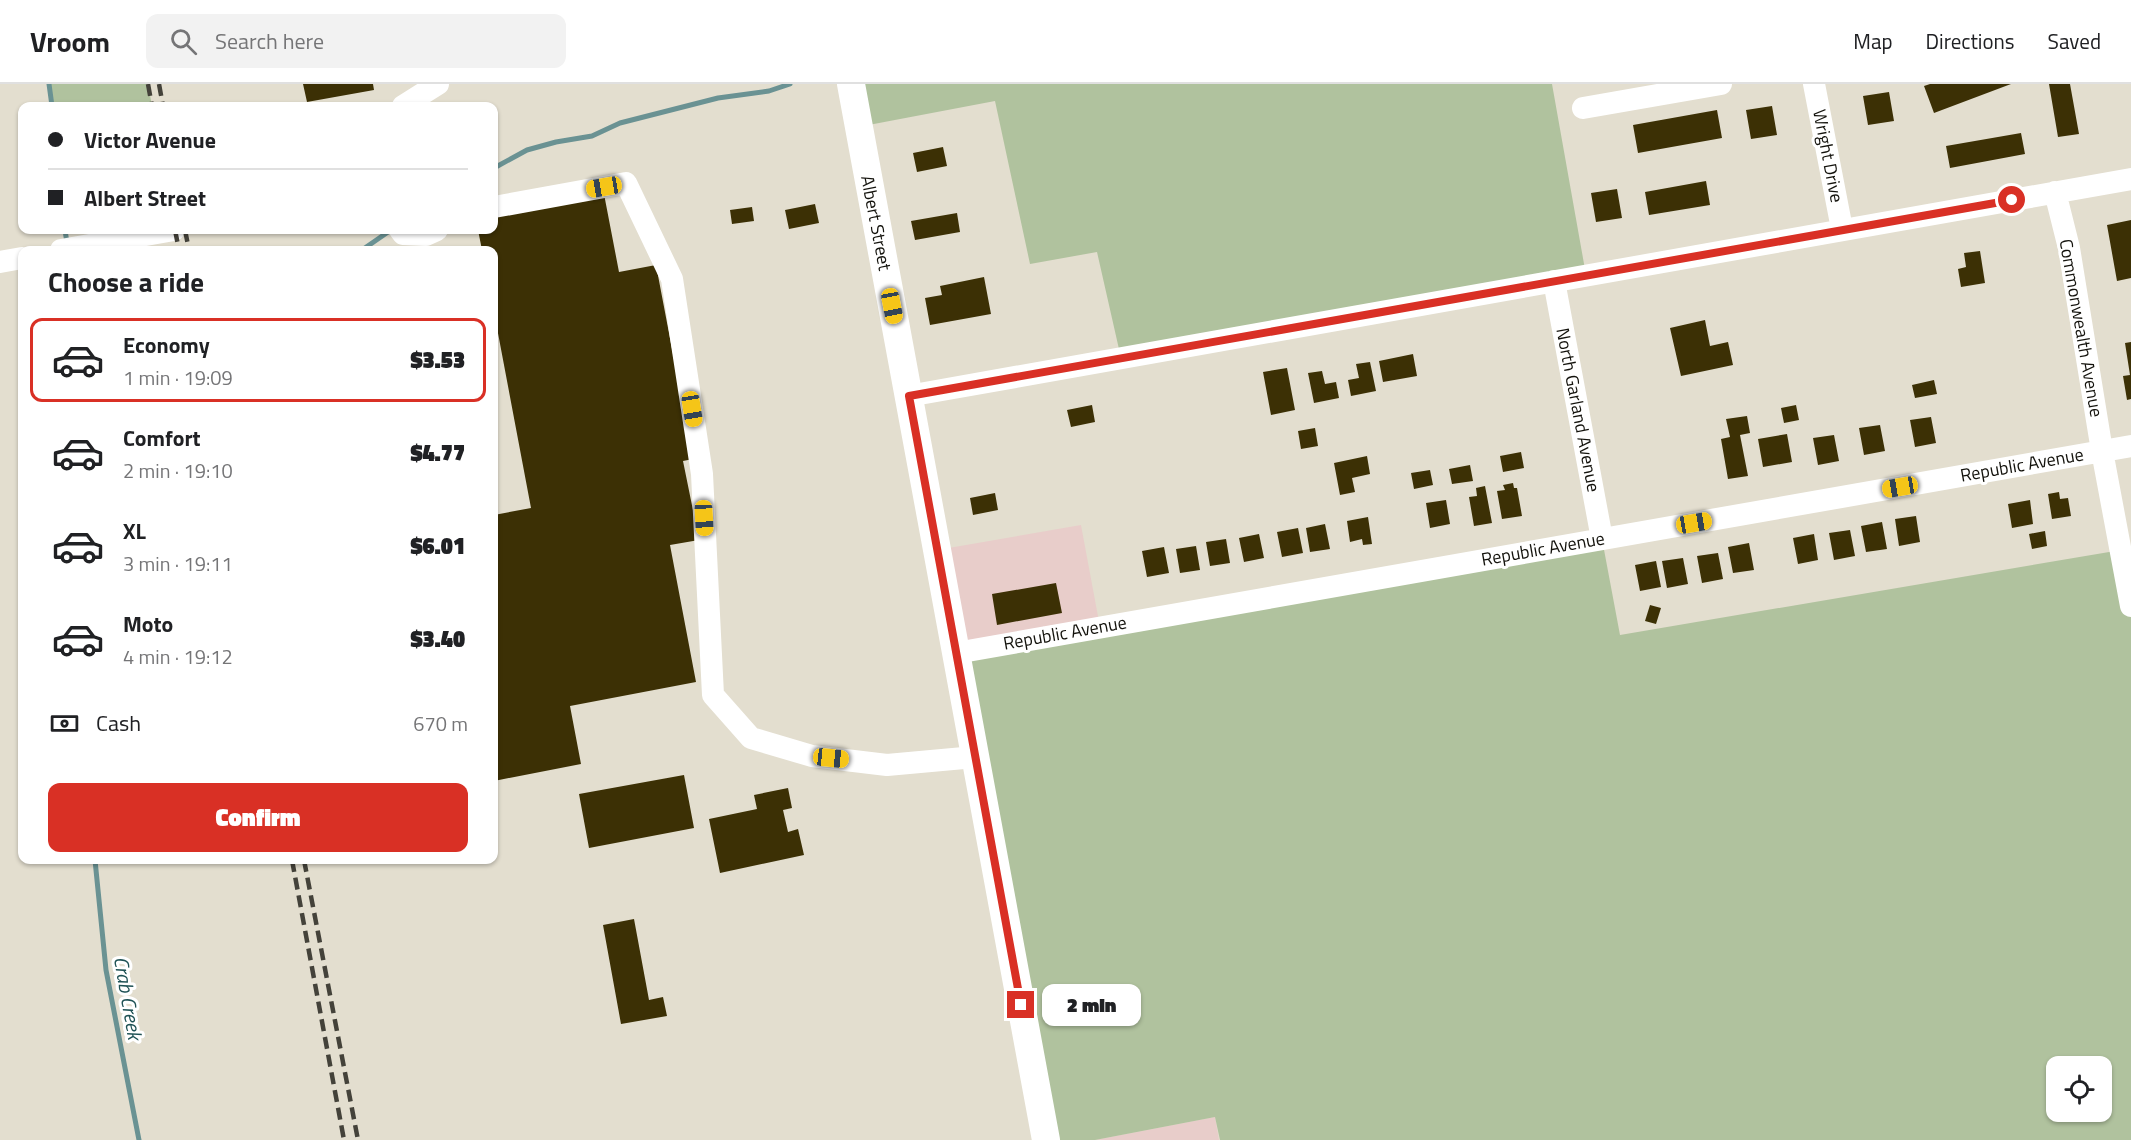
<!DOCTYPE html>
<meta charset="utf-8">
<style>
:root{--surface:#fff;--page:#f2f2f2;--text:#202124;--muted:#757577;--line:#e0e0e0;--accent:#d93025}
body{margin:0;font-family:"Titillium Web",sans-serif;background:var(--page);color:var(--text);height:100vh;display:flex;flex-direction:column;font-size:22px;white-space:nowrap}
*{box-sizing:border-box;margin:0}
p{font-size:20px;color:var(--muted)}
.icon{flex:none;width:33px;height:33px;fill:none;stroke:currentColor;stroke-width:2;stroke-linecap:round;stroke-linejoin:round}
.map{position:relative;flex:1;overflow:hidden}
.panel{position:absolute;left:18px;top:162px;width:480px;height:618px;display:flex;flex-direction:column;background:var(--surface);border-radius:12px;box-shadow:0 2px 4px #0004}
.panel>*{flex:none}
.guide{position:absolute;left:18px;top:18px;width:480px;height:132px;border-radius:12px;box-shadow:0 2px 4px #0004;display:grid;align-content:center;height:132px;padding:0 30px;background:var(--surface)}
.buttons{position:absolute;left:2046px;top:972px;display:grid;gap:12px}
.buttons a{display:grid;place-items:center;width:66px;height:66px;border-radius:12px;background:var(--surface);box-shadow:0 2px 4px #0004;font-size:30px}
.end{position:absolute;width:27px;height:27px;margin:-14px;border:8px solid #d93025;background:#fff;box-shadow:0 0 0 3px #fff}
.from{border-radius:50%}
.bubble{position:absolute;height:42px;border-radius:12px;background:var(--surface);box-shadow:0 2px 4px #0004;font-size:20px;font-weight:800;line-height:42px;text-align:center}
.car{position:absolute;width:18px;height:36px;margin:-18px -9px;border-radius:8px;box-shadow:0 0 4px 2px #0007;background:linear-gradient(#f5c518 24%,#345 0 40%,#f5c518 0 76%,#345 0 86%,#f5c518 0)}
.guide b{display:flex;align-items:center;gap:21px;height:57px;font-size:22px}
.guide b+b{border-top:2px solid var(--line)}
.guide i{width:15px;height:15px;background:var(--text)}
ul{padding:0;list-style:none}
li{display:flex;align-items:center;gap:18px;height:84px;margin:0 12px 9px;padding:0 18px;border:3px solid transparent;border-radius:12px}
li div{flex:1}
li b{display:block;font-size:22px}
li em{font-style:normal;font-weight:800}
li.selected{border-color:var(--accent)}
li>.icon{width:54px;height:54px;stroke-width:1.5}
h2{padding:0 30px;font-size:27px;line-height:72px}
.pay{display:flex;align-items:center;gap:15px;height:66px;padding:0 30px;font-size:22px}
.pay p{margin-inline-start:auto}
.action{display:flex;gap:12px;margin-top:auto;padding:12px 30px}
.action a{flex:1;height:69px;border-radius:12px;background:var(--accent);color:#fff;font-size:24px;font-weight:800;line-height:69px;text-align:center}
header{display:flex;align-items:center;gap:36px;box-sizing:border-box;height:84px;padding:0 30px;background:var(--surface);border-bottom:2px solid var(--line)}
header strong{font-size:28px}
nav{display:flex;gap:33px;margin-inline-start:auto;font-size:21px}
.search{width:420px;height:54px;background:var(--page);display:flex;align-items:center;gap:15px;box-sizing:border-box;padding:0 21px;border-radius:12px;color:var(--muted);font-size:22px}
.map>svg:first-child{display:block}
</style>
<header>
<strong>Vroom</strong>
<div class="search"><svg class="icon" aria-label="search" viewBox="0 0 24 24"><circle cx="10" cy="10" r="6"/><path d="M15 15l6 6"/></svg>Search here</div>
<nav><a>Map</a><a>Directions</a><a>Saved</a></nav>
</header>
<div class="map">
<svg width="2131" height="1056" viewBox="0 0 2131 1056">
<rect width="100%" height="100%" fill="#e3decf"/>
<path fill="#e8cdca" d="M1081 441 1100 543 956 569 937 466Z
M1215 1033 1219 1056H1095Z"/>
<path fill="#b0c29e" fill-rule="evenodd" d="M49 0H148L152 22H52Z
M851 0H1552L1586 191 1121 274 1097 168 1030 180 995 17 858 43Z
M1602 455 1620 551 2121 466 2131 522V1056H1220L1215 1033 1095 1056H1046L956 569ZM2056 982H2102V1028H2056Z"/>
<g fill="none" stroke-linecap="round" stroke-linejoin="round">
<path stroke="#6a9293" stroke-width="5" d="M49 0 52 22
M494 84 527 66 556 58 592 52 620 39 718 14 769 7 790 0
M65 146 67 159
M362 166 388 148
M22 376V381
M95 776 106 886 139 1056"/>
</g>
<path fill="#3c3005" d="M303 0H373L374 6 307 18Z
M1930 0H2011L1934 29 1924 2Z
M2049 0H2070L2079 50 2058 53Z
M1889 8 1894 37 1868 41 1863 12Z
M1772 22 1777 51 1751 55 1746 26Z
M1717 26 1722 54 1638 69 1633 41Z
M2021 49 2025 70 1950 84 1946 62Z
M943 63 947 82 917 88 913 69Z
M1706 97 1710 121 1649 131 1645 108Z
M1617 105 1622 134 1596 138 1591 109Z
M604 110 619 188 656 181 693 375 683 377 699 456 670 461 696 598 570 622 581 680 494 697V431L531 424 494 228V166H482L478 146H494V131Z
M815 120 819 139 789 145 785 126Z
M752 123 754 137 732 140 730 126Z
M957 129 960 148 915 156 911 137Z
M2131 136V194L2117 197 2107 141Z
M1980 167 1985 199 1961 203 1958 185 1966 183 1964 169Z
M984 193 991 230 930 241 925 214 942 211 940 202Z
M1705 236 1710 262 1728 258 1733 281 1681 292 1670 244Z
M2131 258V315L2127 316 2123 292 2130 291 2125 259Z
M1413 270 1417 292 1383 298 1379 277Z
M1370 278 1376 307 1351 312 1348 296 1359 294 1356 280Z
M1287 284 1295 326 1271 331 1263 288Z
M1322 287 1325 300 1336 298 1339 314 1314 319 1308 289Z
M1934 296 1937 310 1915 314 1912 301Z
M1092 321 1095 338 1071 343 1067 326Z
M1796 321 1799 336 1784 339 1781 324Z
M1747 332 1750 349 1740 351 1748 392 1728 395 1721 355 1730 353 1726 335Z
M1931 333 1936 359 1915 363 1910 336Z
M1880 341 1885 367 1864 371 1859 344Z
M1315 344 1318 362 1301 365 1298 347Z
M1787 350 1792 378 1763 383 1758 355Z
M1834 351 1839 377 1818 381 1813 354Z
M1521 368 1524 384 1503 388 1500 372Z
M1367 372 1370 390 1352 394 1355 408 1340 411 1334 379Z
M1470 381 1473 397 1452 400 1449 385Z
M1430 386 1433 401 1414 405 1411 389Z
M1513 399 1514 404H1517L1522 432 1502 435 1497 407 1505 406 1503 401Z
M1485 402 1492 439 1474 442 1469 413 1477 412 1476 404Z
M2059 408 2060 415 2068 414 2071 432 2052 435 2048 410Z
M995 409 998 426 973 431 970 414Z
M1446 416 1450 440 1430 444 1426 419Z
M2030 416 2033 440 2012 444 2008 420Z
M1916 432 1920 458 1899 462 1895 435Z
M1368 433 1372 460 1363 461 1362 455 1350 458 1347 437Z
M1882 438 1887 465 1866 468 1861 442Z
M1325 440 1330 465 1310 468 1306 444Z
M1298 444 1303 469 1282 473 1277 448Z
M1850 446 1855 472 1834 476 1829 449Z
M2045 447 2047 462 2032 465 2029 450Z
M1259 450 1264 474 1244 478 1239 454Z
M1814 450 1818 476 1798 480 1793 454Z
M1226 455 1230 479 1210 482 1206 458Z
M1749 459 1754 486 1733 489 1728 463Z
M1196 462 1200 486 1180 489 1176 465Z
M1164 463 1169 489 1147 493 1142 467Z
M1718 469 1723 495 1702 499 1697 472Z
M1683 474 1688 500 1667 504 1662 477Z
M1656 477 1661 503 1640 507 1635 481Z
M1056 499 1062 529 997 541 992 510Z
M1650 521 1661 524 1656 540 1645 537Z
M684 691 694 744 589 764 579 710Z
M788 704 792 724 783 726 788 748 798 745 804 771 720 789 709 735 757 725 754 711Z
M634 835 649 916 663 913 667 932 621 940 603 841Z"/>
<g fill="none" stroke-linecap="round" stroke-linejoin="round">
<path stroke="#fff" stroke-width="22" d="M1814 0 1842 145
M403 22 438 0
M1583 24 1721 0
M2055 108 2069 164 2102 367 2131 522
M494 123 626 99 672 195 702 390 713 611 751 654 812 672 887 681 975 673
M400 146 403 150 426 151 437 146
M61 166 174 146
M0 178 22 174
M1554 197 1602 455
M908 312 2131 95
M956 569 2131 362"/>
<path stroke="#fff" stroke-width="28" d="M851 0 1046 1056"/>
<path stroke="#44423a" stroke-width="4.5" stroke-dasharray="12 6" stroke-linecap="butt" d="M148 0 152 22
M159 0 163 22
M175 146 179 166
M185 146 189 166
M292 776 344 1056
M304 776 358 1056"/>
</g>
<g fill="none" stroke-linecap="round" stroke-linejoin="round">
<path stroke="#d93025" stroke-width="8" d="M1021 921 909 312 2012 116"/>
</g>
<g text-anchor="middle" stroke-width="6" stroke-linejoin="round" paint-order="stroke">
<g font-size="18" fill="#13120c" stroke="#fff">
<text transform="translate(1828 72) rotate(79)" y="6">Wright Drive</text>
<text transform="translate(876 139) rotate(79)" y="6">Albert Street</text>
<text transform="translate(2081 244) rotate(80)" y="6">Commonwealth Avenue</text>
<text transform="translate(1578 326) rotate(79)" y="6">North Garland Avenue</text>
<text transform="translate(2022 381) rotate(-10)" y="6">Republic Avenue</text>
<text transform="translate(1543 465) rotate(-10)" y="6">Republic Avenue</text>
<text transform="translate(1065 549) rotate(-10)" y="6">Republic Avenue</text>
</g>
<g font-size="20" font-style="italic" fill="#1e5154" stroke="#fff">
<text transform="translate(128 914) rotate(80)" y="7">Crab Creek</text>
</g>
</g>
</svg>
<div class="buttons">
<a><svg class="icon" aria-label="locate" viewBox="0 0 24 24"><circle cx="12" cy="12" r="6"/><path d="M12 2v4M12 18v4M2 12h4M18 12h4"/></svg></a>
</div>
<i class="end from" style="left:2012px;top:116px"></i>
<i class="end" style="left:1021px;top:921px"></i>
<div class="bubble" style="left:1042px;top:900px;width:99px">2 min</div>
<i class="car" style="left:604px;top:103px;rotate:260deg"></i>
<i class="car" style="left:892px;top:222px;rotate:169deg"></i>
<i class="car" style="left:692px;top:325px;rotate:171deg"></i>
<i class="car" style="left:1900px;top:403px;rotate:260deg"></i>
<i class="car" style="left:704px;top:434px;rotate:177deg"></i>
<i class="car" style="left:1694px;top:439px;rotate:80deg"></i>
<i class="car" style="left:831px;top:674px;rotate:96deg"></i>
<div class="guide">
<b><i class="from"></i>Victor Avenue</b>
<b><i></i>Albert Street</b>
</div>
<section class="panel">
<h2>Choose a ride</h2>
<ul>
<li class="selected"><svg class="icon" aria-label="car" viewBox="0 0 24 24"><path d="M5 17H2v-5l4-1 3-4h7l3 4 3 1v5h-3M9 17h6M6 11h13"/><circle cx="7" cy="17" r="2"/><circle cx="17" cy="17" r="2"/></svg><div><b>Economy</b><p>1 min · 19:09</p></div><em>$3.53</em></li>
<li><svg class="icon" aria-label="car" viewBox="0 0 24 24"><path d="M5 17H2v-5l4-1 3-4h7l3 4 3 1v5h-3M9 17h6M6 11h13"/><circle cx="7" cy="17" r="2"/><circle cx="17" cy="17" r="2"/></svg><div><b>Comfort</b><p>2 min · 19:10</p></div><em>$4.77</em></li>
<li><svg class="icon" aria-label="car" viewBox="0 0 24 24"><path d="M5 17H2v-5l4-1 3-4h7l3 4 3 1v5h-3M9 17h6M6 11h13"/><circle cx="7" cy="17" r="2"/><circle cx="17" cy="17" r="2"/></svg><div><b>XL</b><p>3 min · 19:11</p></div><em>$6.01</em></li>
<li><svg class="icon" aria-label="car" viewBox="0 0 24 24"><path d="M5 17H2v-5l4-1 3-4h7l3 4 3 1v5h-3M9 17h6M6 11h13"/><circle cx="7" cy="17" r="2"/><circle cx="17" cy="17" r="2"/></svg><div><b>Moto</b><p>4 min · 19:12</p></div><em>$3.40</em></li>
</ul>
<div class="pay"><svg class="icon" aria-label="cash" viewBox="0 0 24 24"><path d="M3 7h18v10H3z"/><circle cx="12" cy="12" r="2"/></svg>Cash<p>670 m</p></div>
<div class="action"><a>Confirm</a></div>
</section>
</div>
